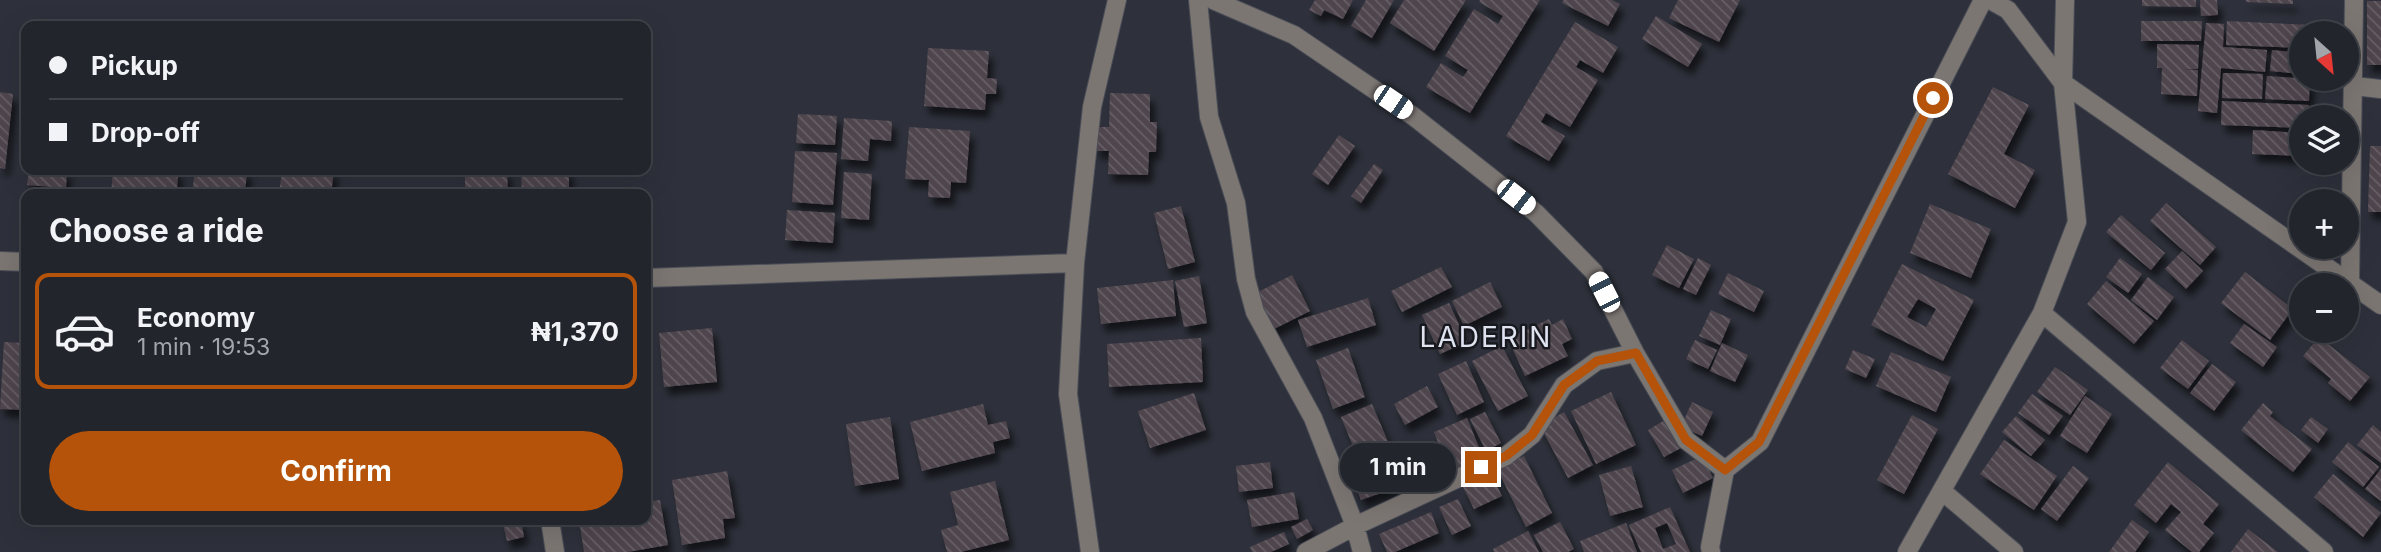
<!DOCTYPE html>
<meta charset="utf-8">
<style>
:root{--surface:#22252c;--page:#2a2d34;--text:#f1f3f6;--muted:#a2a5a9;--line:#3f4248;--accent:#b45309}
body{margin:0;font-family:Inter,sans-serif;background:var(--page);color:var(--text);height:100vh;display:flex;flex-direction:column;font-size:26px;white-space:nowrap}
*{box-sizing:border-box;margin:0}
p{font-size:23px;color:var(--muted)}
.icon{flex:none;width:38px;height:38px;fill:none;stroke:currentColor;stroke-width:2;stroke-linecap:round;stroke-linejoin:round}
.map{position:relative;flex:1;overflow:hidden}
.drawer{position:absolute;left:21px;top:189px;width:630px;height:336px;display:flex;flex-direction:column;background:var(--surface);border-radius:14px;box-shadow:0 7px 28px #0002,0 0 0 2px var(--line)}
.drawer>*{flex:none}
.hud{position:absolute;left:21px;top:21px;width:630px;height:154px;border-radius:14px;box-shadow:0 7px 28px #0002,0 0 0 2px var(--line);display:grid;align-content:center;height:154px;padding:0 28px;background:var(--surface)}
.needle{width:46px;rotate:153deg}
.controls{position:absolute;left:2289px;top:21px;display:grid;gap:14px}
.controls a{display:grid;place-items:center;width:70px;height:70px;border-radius:50%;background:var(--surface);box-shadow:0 7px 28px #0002,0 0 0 2px var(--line);font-size:35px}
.end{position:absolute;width:32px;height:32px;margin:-16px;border:9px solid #b45309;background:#fff;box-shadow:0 0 0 4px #fff}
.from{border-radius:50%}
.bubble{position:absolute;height:49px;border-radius:24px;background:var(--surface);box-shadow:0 7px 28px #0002,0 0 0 2px var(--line);font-size:23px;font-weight:700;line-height:49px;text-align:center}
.car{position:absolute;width:21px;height:42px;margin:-21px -10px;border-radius:9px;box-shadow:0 0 5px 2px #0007;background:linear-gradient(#fff 24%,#345 0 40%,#fff 0 76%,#345 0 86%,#fff 0)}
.hud b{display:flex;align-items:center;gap:24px;height:66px;font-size:26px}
.hud b+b{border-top:2px solid var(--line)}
.hud i{width:18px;height:18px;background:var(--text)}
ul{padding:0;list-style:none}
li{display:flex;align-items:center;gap:21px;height:116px;margin:0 14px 10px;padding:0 14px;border:4px solid var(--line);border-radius:14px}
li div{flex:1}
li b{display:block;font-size:26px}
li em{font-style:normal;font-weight:700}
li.selected{border-color:var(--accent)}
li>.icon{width:63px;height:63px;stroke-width:1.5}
h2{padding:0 28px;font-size:32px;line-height:84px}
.action{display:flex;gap:14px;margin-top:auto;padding:14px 28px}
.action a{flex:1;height:80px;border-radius:42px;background:var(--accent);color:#fff;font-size:28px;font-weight:700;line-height:80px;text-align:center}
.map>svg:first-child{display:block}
</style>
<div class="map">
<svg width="2381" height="552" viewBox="0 0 2381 552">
<defs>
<pattern id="building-back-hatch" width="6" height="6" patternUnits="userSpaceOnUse" patternTransform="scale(1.75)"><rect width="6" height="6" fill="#4f454d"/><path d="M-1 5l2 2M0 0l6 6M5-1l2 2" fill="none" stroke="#675f66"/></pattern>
<filter id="shadow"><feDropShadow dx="4.5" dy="8" stdDeviation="3.5" flood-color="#0009"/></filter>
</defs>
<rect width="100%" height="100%" fill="#2e313b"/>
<path fill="url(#building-back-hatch)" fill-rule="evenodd" filter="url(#shadow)" d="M1315 0H1353L1343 19 1324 10 1321 16 1309 10Z
M1366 0H1394L1372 38 1351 26Z
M1404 0H1466L1434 51 1390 23Z
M1480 0H1540L1470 113 1426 87 1441 63 1463 77 1468 70 1445 56 1474 9 1498 24 1503 16 1479 2Z
M1563 0H1612L1620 4 1608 26 1562 3Z
M1678 0H1740L1719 42 1669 18Z
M2142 0H2196V7L2142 6Z
M2200 0H2217L2218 15 2201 16Z
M2246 0H2293V4L2246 2Z
M2367 1H2381V65H2367Z
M1656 16 1702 44 1688 67 1642 39Z
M2141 21H2202L2201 41H2141Z
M2227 21 2311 25 2310 33H2301V48L2226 45Z
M1575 22 1618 47 1603 73 1580 60 1576 67 1598 80 1570 127 1546 113 1541 122 1565 136 1549 161 1506 136Z
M2206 23 2224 24 2223 47 2267 50 2265 72 2221 68 2217 113 2198 111Z
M2157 44 2199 45 2198 69H2182L2198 70 2197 96 2161 94 2162 68H2157Z
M928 48 989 51 987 78 997 79 996 94H986L985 110 924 106Z
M2272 50 2301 53V74L2270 71Z
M2223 73 2263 74 2262 99 2222 98Z
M2267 76 2310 79 2309 101 2265 99Z
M1993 87 2029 105 2004 154 2035 170 2015 208 1948 174Z
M0 92 13 94 5 169 0 168Z
M1110 93 1150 94V122H1157L1156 152H1149L1148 175 1108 174 1109 151H1095L1096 127H1109Z
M2222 101 2309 105V117H2301V128L2221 125Z
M798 114 837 116 835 145 796 143Z
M844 118 892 121 891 141 870 139 868 161 841 159Z
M909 127 970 131 966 183 951 182 950 198 928 197 929 180 905 179Z
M2253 130 2301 133V156L2252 154Z
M1339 135 1355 146 1328 185 1312 174Z
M2370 146H2381V212H2368Z
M795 151 837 153 833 205 792 202Z
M1374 164 1383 170 1361 203 1351 196Z
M29 170H67L66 188 27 185Z
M113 170H178L177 193 153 192V194H111Z
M195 170H247L245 194H192Z
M282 170H334L331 194H279Z
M465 170H507L508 194H465Z
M521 170H569V194H522Z
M844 172 872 174 869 220 841 218Z
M2166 203 2216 247 2200 265 2150 221Z
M1930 204 1991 229 1971 278 1910 253Z
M1181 206 1195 262 1168 269 1154 213Z
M787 210 835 213 833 243 785 240Z
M2121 215 2165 253 2151 270 2106 232Z
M1667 245 1694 259 1679 288 1652 275Z
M2182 251 2203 271 2186 289 2165 269Z
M1698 258 1711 265 1696 295 1683 289Z
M2120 258 2142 274 2128 293 2106 277Z
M1902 264 1974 300 1943 361 1871 325ZM1918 299 1936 309 1926 327 1907 317Z
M1441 267 1452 287 1402 312 1391 291Z
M2245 272 2293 309 2270 340 2221 303Z
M1728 273 1764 291 1754 312 1718 294Z
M1292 275 1310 311 1270 331 1252 295Z
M1199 276 1207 323 1184 327 1175 281Z
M2148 277 2174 297 2157 320 2131 300Z
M1173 280 1176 316 1101 324 1097 288Z
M2106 281 2154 321 2134 344 2087 304Z
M1490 282 1502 307 1464 326 1452 301Z
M1368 298 1376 325 1307 347 1298 320Z
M1449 303 1467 342 1440 354 1422 315Z
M1711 310 1731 319 1720 345 1699 336Z
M1549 319 1552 325 1563 319 1572 339 1562 344 1568 356 1525 376 1508 339Z
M2244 324 2277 347 2263 367 2230 343Z
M712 328 717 382 664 387 659 333Z
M2319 337 2370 377 2350 401 2328 383 2331 379 2303 356Z
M1201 338 1203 382 1109 387 1107 344Z
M1695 340 1717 350 1708 369 1686 359Z
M2182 340 2209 361 2188 389 2160 368Z
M4 342 26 343V410L0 409Z
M1722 343 1748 355 1735 382 1710 371Z
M1502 346 1528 396 1498 411 1472 361Z
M1348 348 1365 397 1333 409 1316 360Z
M1853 350 1875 359 1866 378 1845 369Z
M1891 352 1951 377 1936 412 1876 386Z
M1466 361 1484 402 1457 415 1438 374Z
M2212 364 2236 382 2214 411 2190 393Z
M2055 367 2088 390 2070 415 2037 392Z
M1427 386 1438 407 1405 425 1394 404Z
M1611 392 1636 445 1596 464 1571 411Z
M1194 393 1206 430 1150 448 1138 411Z
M2032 394 2063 416 2049 435 2018 413Z
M2085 396 2112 414 2087 453 2060 436Z
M1692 402 1713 412 1702 436 1681 427Z
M2263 403 2273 412 2270 416 2312 449 2293 472 2241 430Z
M983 404 988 425 1006 421 1010 438 993 442 995 453 922 471 910 422Z
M1372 404 1389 444 1357 456 1341 417Z
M1485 412 1501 443 1486 451 1470 419Z
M1564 412 1593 465 1568 478 1540 426Z
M1912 415 1938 429 1904 494 1877 480Z
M2016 416 2045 440 2031 456 2002 432Z
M890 417 899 479 855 486 846 424Z
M2311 417 2328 429 2318 443 2301 430Z
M1467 418 1485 462 1451 476 1434 432Z
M1665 420 1681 448 1664 457 1648 430Z
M2373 425 2381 432V463L2357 445Z
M2004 440 2057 476 2034 510 1980 474Z
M2348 442 2379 467 2363 487 2332 462Z
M1385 453 1398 487 1361 500 1348 467Z
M1524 456 1552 513 1526 527 1497 469Z
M1702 456 1713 478 1683 493 1672 470Z
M1270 462 1273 488 1239 492 1236 466Z
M2168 462 2219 504 2203 524 2214 533 2199 552H2192L2165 530 2181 512 2171 504 2156 523 2134 505Z
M1631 466 1643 507 1610 516 1599 475Z
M2073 466 2089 478 2057 521 2041 509Z
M2381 469V501L2365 489Z
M727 471 735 518 723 519 725 538 682 545 672 480Z
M1491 474 1502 496 1474 509 1463 487Z
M2333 474 2381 513 2363 537 2314 497Z
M995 481 1009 540 961 552H947L941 530 958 525 950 492Z
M1294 492 1299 519 1252 527 1247 500Z
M1458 499 1471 526 1452 535 1439 507Z
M660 500 668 545 628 552H584L579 520H646V502Z
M1670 507 1690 552H1641L1629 525ZM1667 523 1676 544 1663 549 1655 528Z
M1431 512 1439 533 1395 552H1387L1379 534Z
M1307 519 1313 530 1297 539 1291 527Z
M502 520H521L524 537 507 541Z
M2132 520 2149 532 2135 552H2109Z
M1560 522 1574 549 1568 552H1543L1534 535Z
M1626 523 1637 552H1584L1580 541Z
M2248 529 2278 552H2231Z
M1528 531 1539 552H1494L1493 549Z
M1284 532 1289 544 1271 552H1252L1250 547Z"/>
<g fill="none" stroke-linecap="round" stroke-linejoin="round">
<defs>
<path id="minor" d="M1198 0 1209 117 1236 203 1246 279 1255 312 1313 418 1355 526 1362 552
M1213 0 1294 35 1413 116 1536 213 1594 272 1635 353 1686 440 1725 470
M1990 0 2008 10 2063 83 2381 305
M2354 86 2381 89
M0 261 26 262
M646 278 1075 263
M2350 283 2354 0
M2042 313 2324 552
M1942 491 2014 552
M550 520 555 552
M1090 552 1068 394 1075 263 1092 107 1117 0
M1306 552 1355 526 1506 456 1532 435 1564 385 1597 361 1635 353
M1711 552 1710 547 1725 470 1760 442 1983 0
M1907 552 2042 313 2077 222 2063 83 2065 0"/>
</defs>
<use href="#minor" stroke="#4b4e57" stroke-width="20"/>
<use href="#minor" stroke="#7c7673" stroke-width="18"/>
</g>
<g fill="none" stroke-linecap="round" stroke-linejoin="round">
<path stroke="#b45309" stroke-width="9" d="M1481 467 1506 456 1532 435 1564 385 1597 361 1636 353 1686 440 1725 470 1759 442 1933 98"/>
</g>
<g text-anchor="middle" stroke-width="5" stroke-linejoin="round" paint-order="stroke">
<g font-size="28" letter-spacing="2" fill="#dfe3f0" stroke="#18191e">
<text x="1486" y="347">LADERIN</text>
</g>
</g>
</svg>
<div class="controls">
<a><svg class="needle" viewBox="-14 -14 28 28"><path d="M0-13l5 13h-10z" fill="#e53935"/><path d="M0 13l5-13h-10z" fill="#a2a5a9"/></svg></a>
<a><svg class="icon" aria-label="layers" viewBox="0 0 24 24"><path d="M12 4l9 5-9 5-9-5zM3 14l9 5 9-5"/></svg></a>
<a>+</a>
<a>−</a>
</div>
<i class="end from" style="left:1933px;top:98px"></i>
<i class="end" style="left:1481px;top:467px"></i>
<div class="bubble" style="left:1340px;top:443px;width:116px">1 min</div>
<i class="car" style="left:1393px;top:102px;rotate:124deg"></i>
<i class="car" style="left:1516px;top:197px;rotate:128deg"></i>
<i class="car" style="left:1604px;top:292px;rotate:333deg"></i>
<div class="hud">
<b><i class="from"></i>Pickup</b>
<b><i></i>Drop-off</b>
</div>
<section class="drawer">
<h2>Choose a ride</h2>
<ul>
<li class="selected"><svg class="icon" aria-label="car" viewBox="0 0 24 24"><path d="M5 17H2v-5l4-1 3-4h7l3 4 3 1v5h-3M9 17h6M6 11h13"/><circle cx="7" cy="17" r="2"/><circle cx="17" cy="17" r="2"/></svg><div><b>Economy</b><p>1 min · 19:53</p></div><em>₦1,370</em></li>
</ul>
<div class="action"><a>Confirm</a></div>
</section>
</div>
